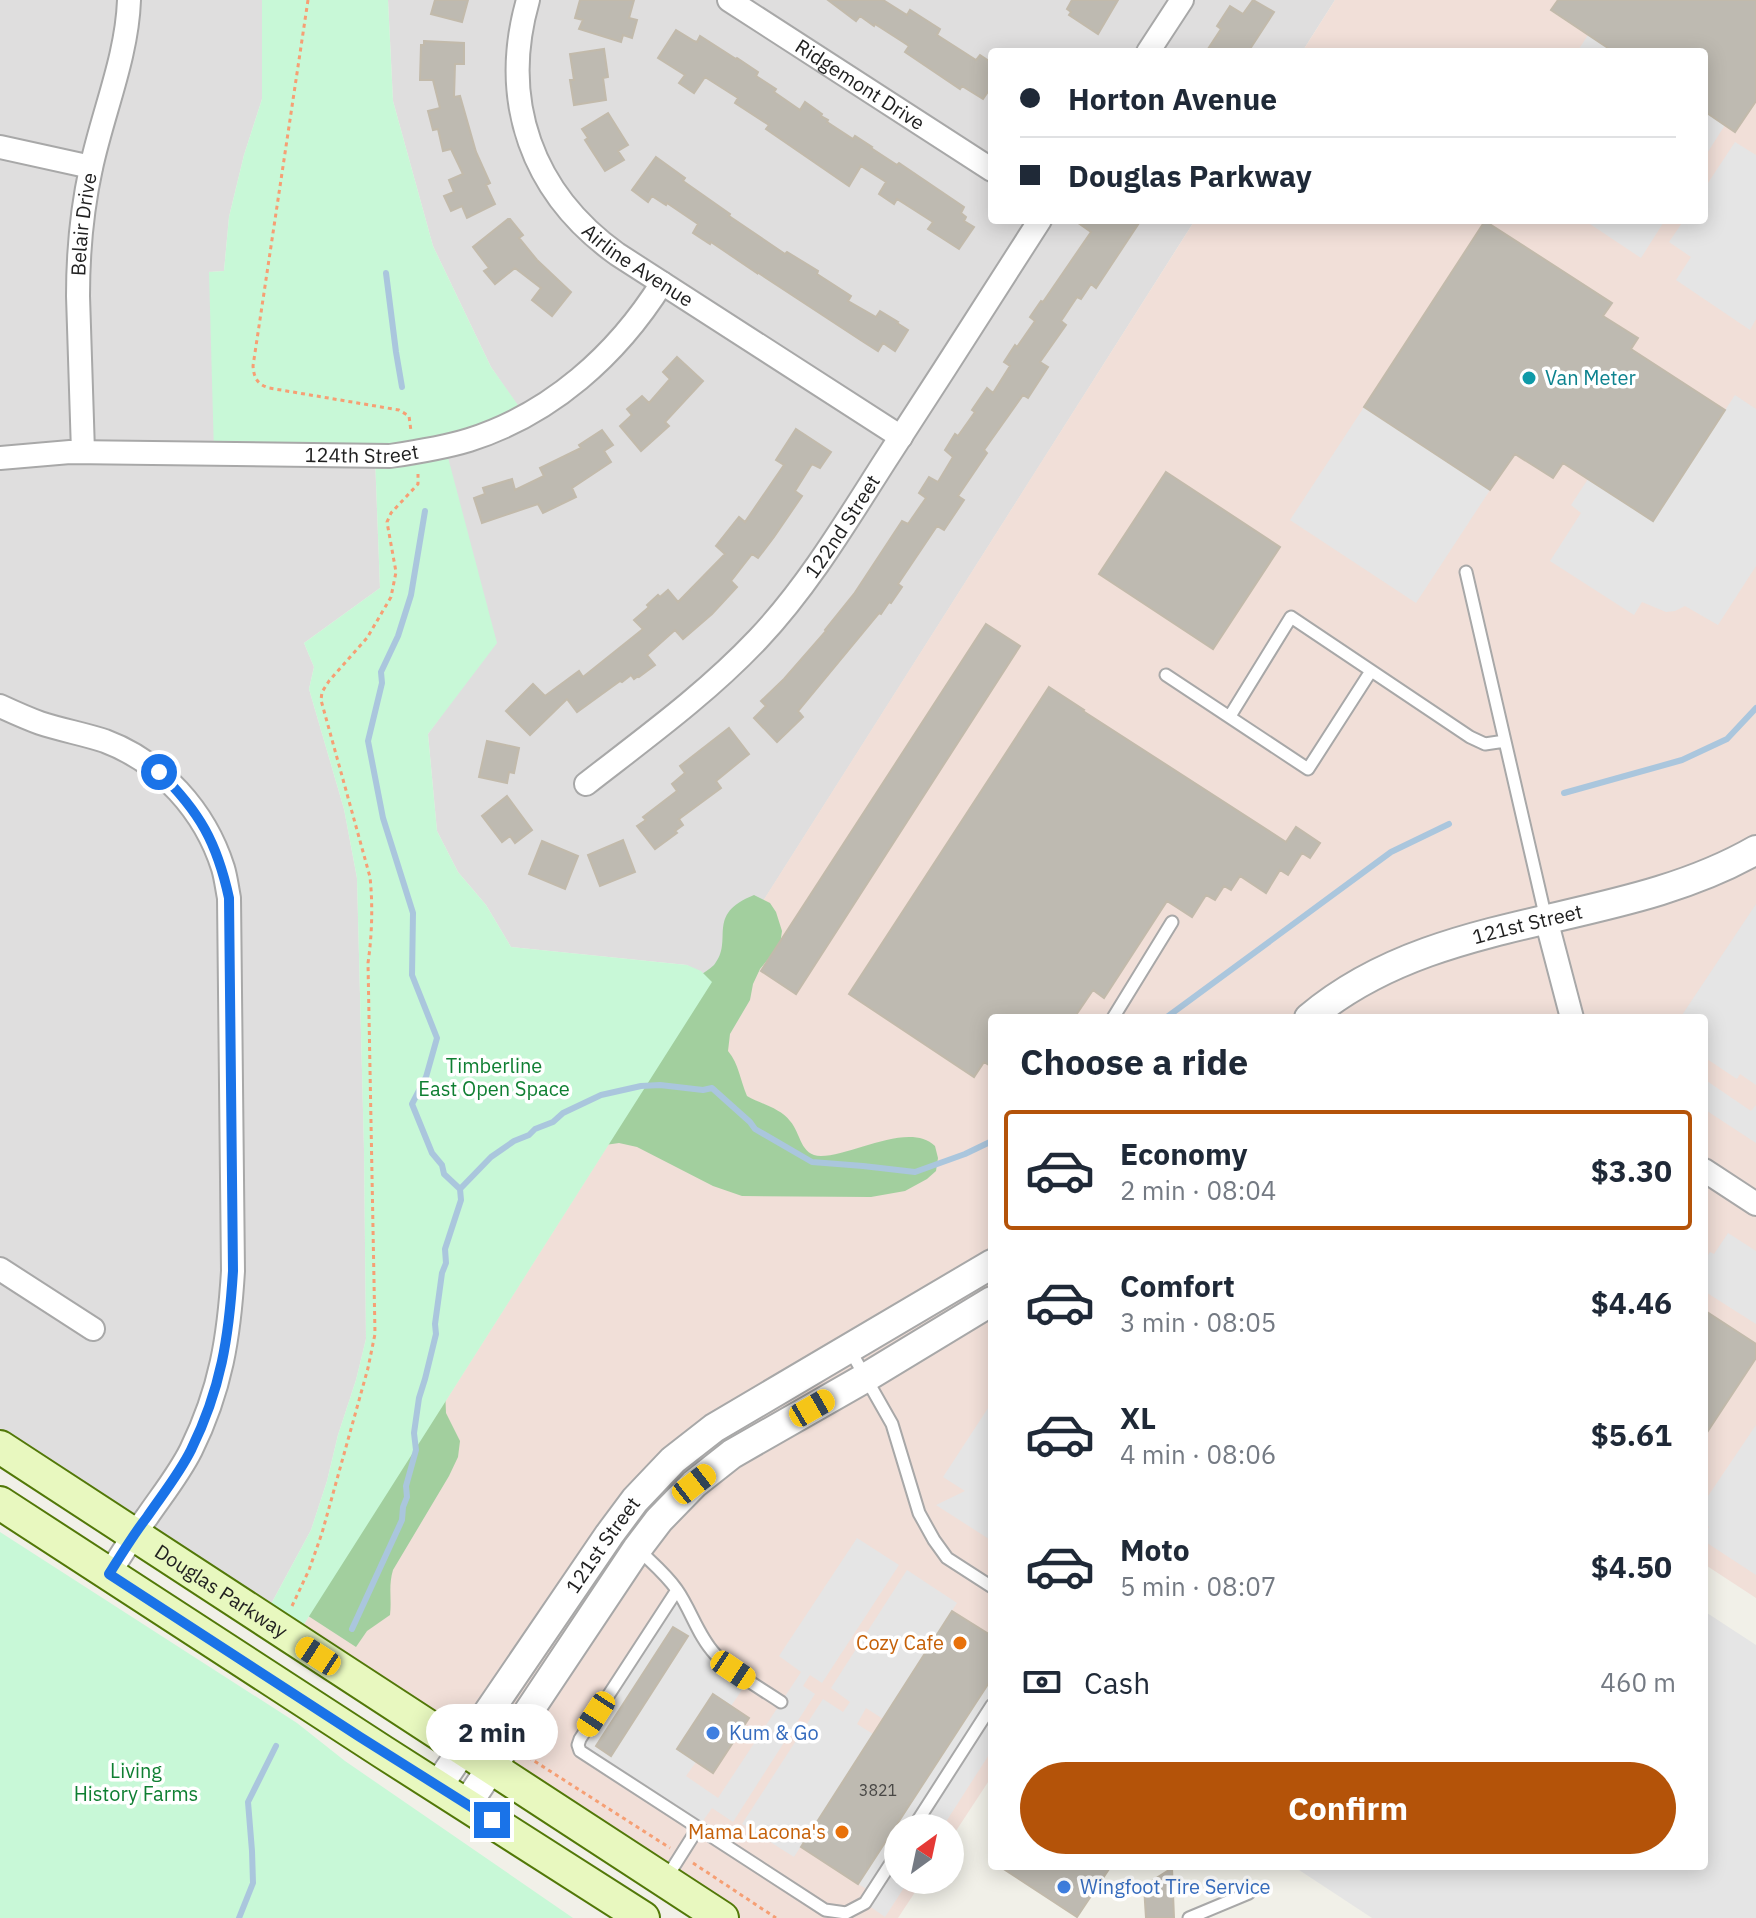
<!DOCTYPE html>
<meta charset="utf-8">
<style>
:root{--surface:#fff;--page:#f2f2f3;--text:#1f2937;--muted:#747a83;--line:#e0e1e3;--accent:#b45309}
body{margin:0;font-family:"IBM Plex Sans",sans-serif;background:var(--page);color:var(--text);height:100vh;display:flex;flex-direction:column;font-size:30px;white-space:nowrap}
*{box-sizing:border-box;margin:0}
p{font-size:26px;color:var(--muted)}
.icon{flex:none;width:44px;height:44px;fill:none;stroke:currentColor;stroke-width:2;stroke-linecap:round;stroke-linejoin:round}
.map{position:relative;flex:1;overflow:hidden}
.drawer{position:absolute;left:988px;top:1014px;width:720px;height:856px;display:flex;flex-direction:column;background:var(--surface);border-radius:8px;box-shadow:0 4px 20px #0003}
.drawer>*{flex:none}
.top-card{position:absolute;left:988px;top:48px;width:720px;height:176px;border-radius:8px;box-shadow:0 4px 20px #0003;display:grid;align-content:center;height:176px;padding:0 32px;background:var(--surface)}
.needle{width:52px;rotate:33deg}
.fabs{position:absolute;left:884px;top:1814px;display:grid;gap:16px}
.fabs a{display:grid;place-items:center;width:80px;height:80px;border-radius:50%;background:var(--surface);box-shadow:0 4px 20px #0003;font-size:40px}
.end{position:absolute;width:36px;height:36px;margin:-18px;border:10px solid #1a73e8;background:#fff;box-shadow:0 0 0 4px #fff}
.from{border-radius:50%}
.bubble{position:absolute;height:56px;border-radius:28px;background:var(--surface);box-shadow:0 4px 20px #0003;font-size:26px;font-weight:800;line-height:56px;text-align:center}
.car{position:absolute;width:24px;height:48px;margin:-24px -12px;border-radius:10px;box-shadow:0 0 6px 2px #0007;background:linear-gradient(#f5c518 24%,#345 0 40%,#f5c518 0 76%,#345 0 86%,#f5c518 0)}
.top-card b{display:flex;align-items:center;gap:28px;height:76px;font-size:30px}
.top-card b+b{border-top:2px solid var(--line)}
.top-card i{width:20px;height:20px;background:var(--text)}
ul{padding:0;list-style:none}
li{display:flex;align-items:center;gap:24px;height:120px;margin:0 16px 12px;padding:0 16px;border:4px solid transparent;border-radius:8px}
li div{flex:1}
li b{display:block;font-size:30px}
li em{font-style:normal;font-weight:800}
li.on{border-color:var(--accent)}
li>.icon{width:72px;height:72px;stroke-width:1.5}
h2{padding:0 32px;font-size:36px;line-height:96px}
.pay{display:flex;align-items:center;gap:20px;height:88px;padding:0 32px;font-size:30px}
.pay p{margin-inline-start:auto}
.primary-button{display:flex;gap:16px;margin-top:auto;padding:16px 32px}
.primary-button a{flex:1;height:92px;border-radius:48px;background:var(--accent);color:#fff;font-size:32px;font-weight:800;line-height:92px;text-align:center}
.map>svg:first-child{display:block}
</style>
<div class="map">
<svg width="1756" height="1918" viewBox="0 0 1756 1918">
<rect width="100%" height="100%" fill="#f1f0e8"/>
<path fill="#dfdede" d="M0 0H262V99L244 155 229 217 224 271 209 272 375 456 380 588 304 643 314 667 309 689 344 809 357 878 364 1149 366 1339 356 1380 338 1435 327 1481 311 1530 263 1619 0 1447Z
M388 0H1335L1302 52H992V220H1195L712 982 687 965 511 947 486 905 458 872 437 831 428 734 454 698 444 446 524 415 491 367 433 246 393 101Z"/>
<path fill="#f1dfd8" d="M1335 0H1756V1598L1704 1564V1018H992V1776L950 1840V1828H898V1880H923L898 1918H722L294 1640 1195 220H1704V52H1302Z"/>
<path fill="#a2cf9e" d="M754 895 770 903 776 912 782 931 780 945 760 969 753 984 750 1000 730 1034 728 1051C739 1064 740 1080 747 1096 761 1104 780 1108 790 1121 801 1133 800 1156 821 1156 852 1156 909 1121 935 1146L938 1158 936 1171 927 1179 905 1191 871 1197 742 1196 713 1186 637 1147 619 1143 598 1146 445 1389 446 1413 460 1441 458 1457 449 1476 393 1570C388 1587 392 1598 390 1615L367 1631 356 1647 299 1610 698 977C703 973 710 969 714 965 735 940 704 915 754 895Z"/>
<path fill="#c8f8d7" d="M262 0H388L393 101 433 246 491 367 525 415 445 446 497 643 428 734 437 831 458 872 486 905 511 947 687 965 701 971 712 982 294 1640 263 1619 311 1530 327 1481 338 1435 356 1380 366 1339 364 1149 357 878 344 809 309 689 314 667 304 643 380 588 375 456 214 454 209 272 224 271 229 217 244 155 262 99Z
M0 1532 297 1723 345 1761 573 1918H0Z"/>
<path fill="#e5e5e5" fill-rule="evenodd" d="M1588 35 1614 52H1577Z
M1704 111 1725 125 1704 158Z
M1735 142 1756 155V319L1750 330 1676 280 1691 257 1669 242 1684 220H1704V189Z
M1584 220H1665L1641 258Z
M1735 395 1756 409V566L1718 625 1685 606 1675 611 1666 612 1642 602 1634 615 1550 561 1581 513 1571 505 1588 479 1653 521Z
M1364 407 1490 490 1416 603 1290 520Z
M1756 904V1085L1740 1074 1737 1079 1704 1057V1018H1680Z
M1704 1079 1751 1111 1756 1105V1143L1704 1109Z
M1728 1233 1756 1251V1324L1704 1291V1261L1710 1252 1714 1254Z
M992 1402V1541L936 1505 965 1491 943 1477Z
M1756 1425V1575L1704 1541V1534L1709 1527 1704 1523V1502Z
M857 1538 899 1565 822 1683 810 1675 803 1686 815 1694 733 1822 712 1808 698 1828 580 1751V1739L677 1590 705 1642 748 1681 731 1706 713 1695 696 1762 686 1776 718 1798 801 1672 779 1656ZM673 1627 688 1637 610 1756 596 1746Z
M907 1570 957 1603 883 1719 866 1708 857 1724 873 1734 794 1857 742 1824 823 1699 843 1712 850 1702 831 1688Z
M1704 1611 1756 1645V1918H1372L1293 1866H1704Z
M992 1678V1750L942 1828H898V1880H909L885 1917 865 1903 872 1892 858 1884Z"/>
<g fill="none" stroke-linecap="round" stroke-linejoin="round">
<path stroke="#aac6dd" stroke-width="6" d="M386 273 396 352 402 387
M1564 793 1682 760 1727 739 1756 708
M1167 1017 1391 852 1449 824
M460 1189 491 1157 514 1141 529 1135 535 1129 553 1122 563 1113 601 1095 641 1086 660 1085 703 1090 712 1088 750 1122 755 1129 812 1162 863 1166 915 1172 965 1154 992 1141
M352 1629 402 1520 403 1507 407 1497 406 1486 416 1450 414 1433 419 1398 425 1379 436 1334 435 1324 442 1273 446 1263 445 1249 461 1200 460 1189 444 1174 442 1165 432 1153 412 1104 426 1077 437 1038 412 975 413 913 383 818 368 741 382 683 381 672 398 636 411 595 425 511
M239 1918 253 1883 252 1851 248 1802 276 1746"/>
</g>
<path fill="#bebab1" stroke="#c2baab" stroke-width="2" d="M435 0H468L462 22 431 14Z
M580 0H634L629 18 637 20 632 38 623 35 621 42 579 29 583 20 575 18Z
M828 0H883L907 15 910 10 940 29 937 35 976 60 980 55 992 63V86L983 99 962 86 960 89 905 52 909 46 903 42 875 24 874 26 860 16 856 21Z
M1072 0H1118L1098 34 1069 15 1071 12 1067 9Z
M1253 0 1274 12 1248 52H1206L1221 29 1217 26 1230 6 1243 14Z
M1558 0H1756V101L1735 132 1704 111V52H1614L1551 10Z
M676 30 694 41 697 42 700 36 736 59 737 58 758 72 756 76 776 89 774 92 800 110 805 102 822 114 821 116 828 120 827 122 853 139 855 136 872 147 871 148 897 165 899 163 964 207 961 213 966 217 964 221 974 227 959 249 928 229 933 222 897 199 894 204 879 194 886 182 861 166 849 186 766 129 769 125 735 103 738 98 705 77 694 93 679 83 685 75 658 58Z
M424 41 464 43V64H455L454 97 460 96 476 152 490 183 486 185 495 204 467 218 462 206 451 211 444 196 454 192 449 180 463 174 451 149 443 151 438 129 433 130 428 111 440 108 433 80H420L421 45H424Z
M604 49 608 77 603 78 606 100 574 105 570 80H574L570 54Z
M608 113 628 145 618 151 624 160 605 171 585 140 588 138 582 129Z
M656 157 685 178 683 181 730 214 729 216 785 254 787 252 818 271 817 274 851 296 848 301 876 317 880 311 898 322 897 323 908 330 895 351 883 343 878 351 862 341 757 272V273L711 242 710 244 693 233 698 224 667 203 666 205 652 196 648 202 632 190Z
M508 219H510L523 235 519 238 537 260 571 292 552 316 532 300 541 288 515 268 495 284 484 271 489 268 473 247Z
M1074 220H1141L1096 288 1091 284 1081 299 1077 297 1061 321 1066 325 1040 362 1048 367 1028 398 1023 395 984 450 987 453 958 496 964 500 944 530 937 526 898 584 902 587 891 603 889 602 881 614 879 613 798 711 803 717 777 742 754 718 766 706 761 701 784 679 826 631 825 630 854 594 902 521 908 524 926 498 919 493 929 477 938 482 953 457 945 450 955 434 958 436 975 412 972 410 987 388 993 393 1010 366 1004 362 1015 345 1017 347 1035 321 1030 317 1041 301 1043 302 1091 232Z
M1485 221 1612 303 1603 316 1638 338 1631 349 1725 410 1653 521 1563 463 1553 478 1515 454 1490 490 1364 407Z
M677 357 703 381 665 422 669 426 641 451 620 426 632 415 627 409 642 396 649 403 670 379 663 372Z
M796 429 831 452 820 468 812 464 795 491 802 496 774 537 758 558 752 554 731 581 737 587 712 614 683 639 675 630 647 655 655 665 639 677 638 676 634 679 631 675 622 682 620 681 577 712 567 699 530 735 506 711 533 684 545 696 579 671 583 677 643 629 634 620 649 607 647 605 658 595 660 597 668 590 678 602 725 554 716 546 739 517 745 522 784 465 776 460Z
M602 430 613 445 604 451 611 462 572 488 576 497 543 513 538 504 482 523 474 498 485 494 483 488 512 479 515 490 544 476 540 468 581 448 579 445Z
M1166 472 1280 547 1213 649 1099 574Z
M986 624 1020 646 796 994 761 971Z
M1049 687 1084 710 1083 711 1286 842 1296 827 1320 843 1310 858 1302 853 1288 875 1280 870 1266 893 1240 876 1231 890 1224 886 1215 900 1206 895 1192 917 1167 901 1104 998 1093 990 1074 1018H992V1067L984 1062 974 1077 849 994Z
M729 728 749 754 716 781 721 788 679 819 683 825 675 831 677 833 655 849 637 826 646 820 643 817 677 791 672 784 685 773 680 766Z
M487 741 519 748 514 773 509 772 507 783 479 777Z
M507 796 532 830 515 843 510 836 502 842 482 816Z
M623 840 635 872 600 886 588 855Z
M542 841 578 856 565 889 529 874Z
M1704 1310 1756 1344V1358L1704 1437Z
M952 1611 992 1636V1678L858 1884 801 1847Z
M673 1627 688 1636 611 1756 596 1746Z
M713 1694 749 1718 713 1773 677 1749Z
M999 1866H1111L1077 1917Z
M1172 1868 1174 1918H1146L1144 1886Z"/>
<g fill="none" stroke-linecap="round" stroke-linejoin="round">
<defs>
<path id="service" d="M1466 572 1546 919
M1166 675 1308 769 1371 671
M1230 716 1291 617 1470 737 1485 744 1505 741
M1113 1018 1172 922
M850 1350 892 1424 919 1513 934 1540 947 1558 992 1587
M638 1549C651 1562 666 1574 677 1590 691 1610 698 1636 715 1654 734 1674 759 1687 781 1702
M677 1590 580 1739 578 1745 580 1751 825 1910 846 1913 865 1903 898 1852
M913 1828 992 1705
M667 1877 698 1828
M1189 1918 1249 1893"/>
<g id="minor">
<path id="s1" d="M528 0C499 101 532 193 617 254L901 437"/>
<path id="s2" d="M729 0 992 170"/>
<path d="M1148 52 1182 0"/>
<path d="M0 147 91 167"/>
<path id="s3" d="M83 452 78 296C78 253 82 209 91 168 103 112 127 57 129 0"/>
<path id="s4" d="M0 458 70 452 390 456C417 452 443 448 469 440 551 414 617 355 662 283"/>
<path d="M0 706C13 712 26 718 40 723 61 730 84 734 105 741 161 762 205 811 223 868 226 878 227 888 229 898L233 1271C229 1337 221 1389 191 1450 179 1474 162 1495 147 1517 133 1535 121 1555 109 1574"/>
<path id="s5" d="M586 784C645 738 706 694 758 639 808 586 846 522 885 461 937 381 989 300 1040 220"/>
<path d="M1546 919 1572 1018"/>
<path d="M1704 1170 1756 1204"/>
<path d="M0 1269 93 1329"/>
</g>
<g id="tertiary">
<path id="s6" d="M1309 1018C1437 910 1617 930 1756 850"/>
<path id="s7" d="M438 1786 609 1535 635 1500 673 1460 714 1428 992 1264"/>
<path d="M467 1804 637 1549 659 1520 694 1484 732 1454 865 1378 992 1301"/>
</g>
<g id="secondary">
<path id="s8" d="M0 1447 722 1918"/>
<path d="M0 1503 383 1752 643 1918"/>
</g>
</defs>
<use href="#service" stroke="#a8a8a8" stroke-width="15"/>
<use href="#minor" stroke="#a8a8a8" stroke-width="26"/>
<use href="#tertiary" stroke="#a8a8a8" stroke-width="32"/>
<use href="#secondary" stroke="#527808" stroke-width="36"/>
<path stroke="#f69f74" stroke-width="3" stroke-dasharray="4 4" stroke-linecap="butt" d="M308 0 253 366C254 378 257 384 269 388L399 410 409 416 411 431
M292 1606 309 1570 322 1533 368 1368 375 1334 368 963C372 935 373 906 370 877L321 700 322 692 329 681 367 638 391 597 396 572 387 522 391 513 418 484V474
M528 1757 670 1848
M693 1863 776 1918"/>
<use href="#service" stroke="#fff" stroke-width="11"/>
<use href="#minor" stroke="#fff" stroke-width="22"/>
<use href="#tertiary" stroke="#fff" stroke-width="28"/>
<use href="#secondary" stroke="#e8f8bf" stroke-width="32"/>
</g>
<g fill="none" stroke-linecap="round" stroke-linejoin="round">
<path stroke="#1a73e8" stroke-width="10" d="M159 772C200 812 217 843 229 898L233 1271C229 1337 221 1389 191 1450 179 1474 162 1495 147 1517 133 1535 121 1555 109 1574L360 1737 492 1820"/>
</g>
<circle fill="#0f9aa8" stroke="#fff" stroke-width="3" cx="1529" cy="378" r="8"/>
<g fill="#e8710a" stroke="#fff" stroke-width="3">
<circle cx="960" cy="1643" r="8"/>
<circle cx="842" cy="1832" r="8"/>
</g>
<g fill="#3f7fe0" stroke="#fff" stroke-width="3">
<circle cx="713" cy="1733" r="8"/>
<circle cx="1064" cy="1887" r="8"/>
</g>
<g text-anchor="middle" stroke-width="7" stroke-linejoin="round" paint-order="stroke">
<g font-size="16" fill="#484745">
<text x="878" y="1796">3821</text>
</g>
<g font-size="20" fill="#212121" stroke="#fff">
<text dy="7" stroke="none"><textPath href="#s2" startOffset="156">Ridgemont Drive</textPath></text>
<text dy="7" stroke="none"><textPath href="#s3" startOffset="228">Belair Drive</textPath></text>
<text dy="7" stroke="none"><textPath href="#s1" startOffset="312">Airline Avenue</textPath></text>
<text dy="7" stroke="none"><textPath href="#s4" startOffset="362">124th Street</textPath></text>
<text dy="7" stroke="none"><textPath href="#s5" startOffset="366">122nd Street</textPath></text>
<text dy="7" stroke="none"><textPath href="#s6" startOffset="240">121st Street</textPath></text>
<text dy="7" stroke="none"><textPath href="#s7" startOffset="292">121st Street</textPath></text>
<text dy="7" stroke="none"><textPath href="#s8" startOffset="264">Douglas Parkway</textPath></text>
</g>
<g font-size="20" fill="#0d838f" stroke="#fff" text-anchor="start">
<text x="1545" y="385">Van Meter</text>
</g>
<g font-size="20" fill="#0f7f32" stroke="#fff">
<text x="494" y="1073">Timberline<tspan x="494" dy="23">East Open Space</tspan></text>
<text x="136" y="1778">Living<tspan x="136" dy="23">History Farms</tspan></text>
</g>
<g font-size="20" fill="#c56008" stroke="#fff" text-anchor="end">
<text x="944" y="1650">Cozy Cafe</text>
<text x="826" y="1839">Mama Lacona's</text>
</g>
<g font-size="20" fill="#366cbe" stroke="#fff" text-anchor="start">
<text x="729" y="1740">Kum &amp; Go</text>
<text x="1080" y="1894">Wingfoot Tire Service</text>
</g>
</g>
</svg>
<div class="fabs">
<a><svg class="needle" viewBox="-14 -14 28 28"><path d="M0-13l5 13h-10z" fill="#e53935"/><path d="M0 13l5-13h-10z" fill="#747a83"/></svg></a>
</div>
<i class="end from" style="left:159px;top:772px"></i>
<i class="end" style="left:492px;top:1820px"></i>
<div class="bubble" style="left:426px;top:1704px;width:132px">2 min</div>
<i class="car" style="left:812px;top:1408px;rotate:60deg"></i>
<i class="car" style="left:694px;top:1484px;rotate:52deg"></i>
<i class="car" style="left:318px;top:1656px;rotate:303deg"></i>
<i class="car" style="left:733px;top:1670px;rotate:124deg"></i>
<i class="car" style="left:596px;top:1714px;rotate:213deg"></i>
<div class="top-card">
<b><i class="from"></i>Horton Avenue</b>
<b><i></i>Douglas Parkway</b>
</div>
<section class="drawer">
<h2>Choose a ride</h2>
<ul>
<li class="on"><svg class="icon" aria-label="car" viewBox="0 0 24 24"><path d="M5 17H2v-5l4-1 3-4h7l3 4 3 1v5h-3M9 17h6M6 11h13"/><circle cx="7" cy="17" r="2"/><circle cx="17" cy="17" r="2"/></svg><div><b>Economy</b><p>2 min · 08:04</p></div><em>$3.30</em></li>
<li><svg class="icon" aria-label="car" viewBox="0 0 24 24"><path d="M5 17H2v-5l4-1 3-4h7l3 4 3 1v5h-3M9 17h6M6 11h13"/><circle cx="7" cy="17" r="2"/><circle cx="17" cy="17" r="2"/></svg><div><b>Comfort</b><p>3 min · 08:05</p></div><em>$4.46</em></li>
<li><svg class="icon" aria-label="car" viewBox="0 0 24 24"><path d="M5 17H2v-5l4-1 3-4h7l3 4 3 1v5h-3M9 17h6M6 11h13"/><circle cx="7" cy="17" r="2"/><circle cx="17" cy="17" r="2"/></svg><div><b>XL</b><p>4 min · 08:06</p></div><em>$5.61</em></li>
<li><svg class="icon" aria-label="car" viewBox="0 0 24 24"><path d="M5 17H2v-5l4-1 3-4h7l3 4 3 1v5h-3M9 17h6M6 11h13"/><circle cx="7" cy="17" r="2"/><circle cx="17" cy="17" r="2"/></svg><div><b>Moto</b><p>5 min · 08:07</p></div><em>$4.50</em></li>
</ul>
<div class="pay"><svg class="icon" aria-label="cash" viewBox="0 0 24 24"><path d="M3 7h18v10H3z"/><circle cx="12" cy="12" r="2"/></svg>Cash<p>460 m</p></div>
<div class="primary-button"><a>Confirm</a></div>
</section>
</div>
